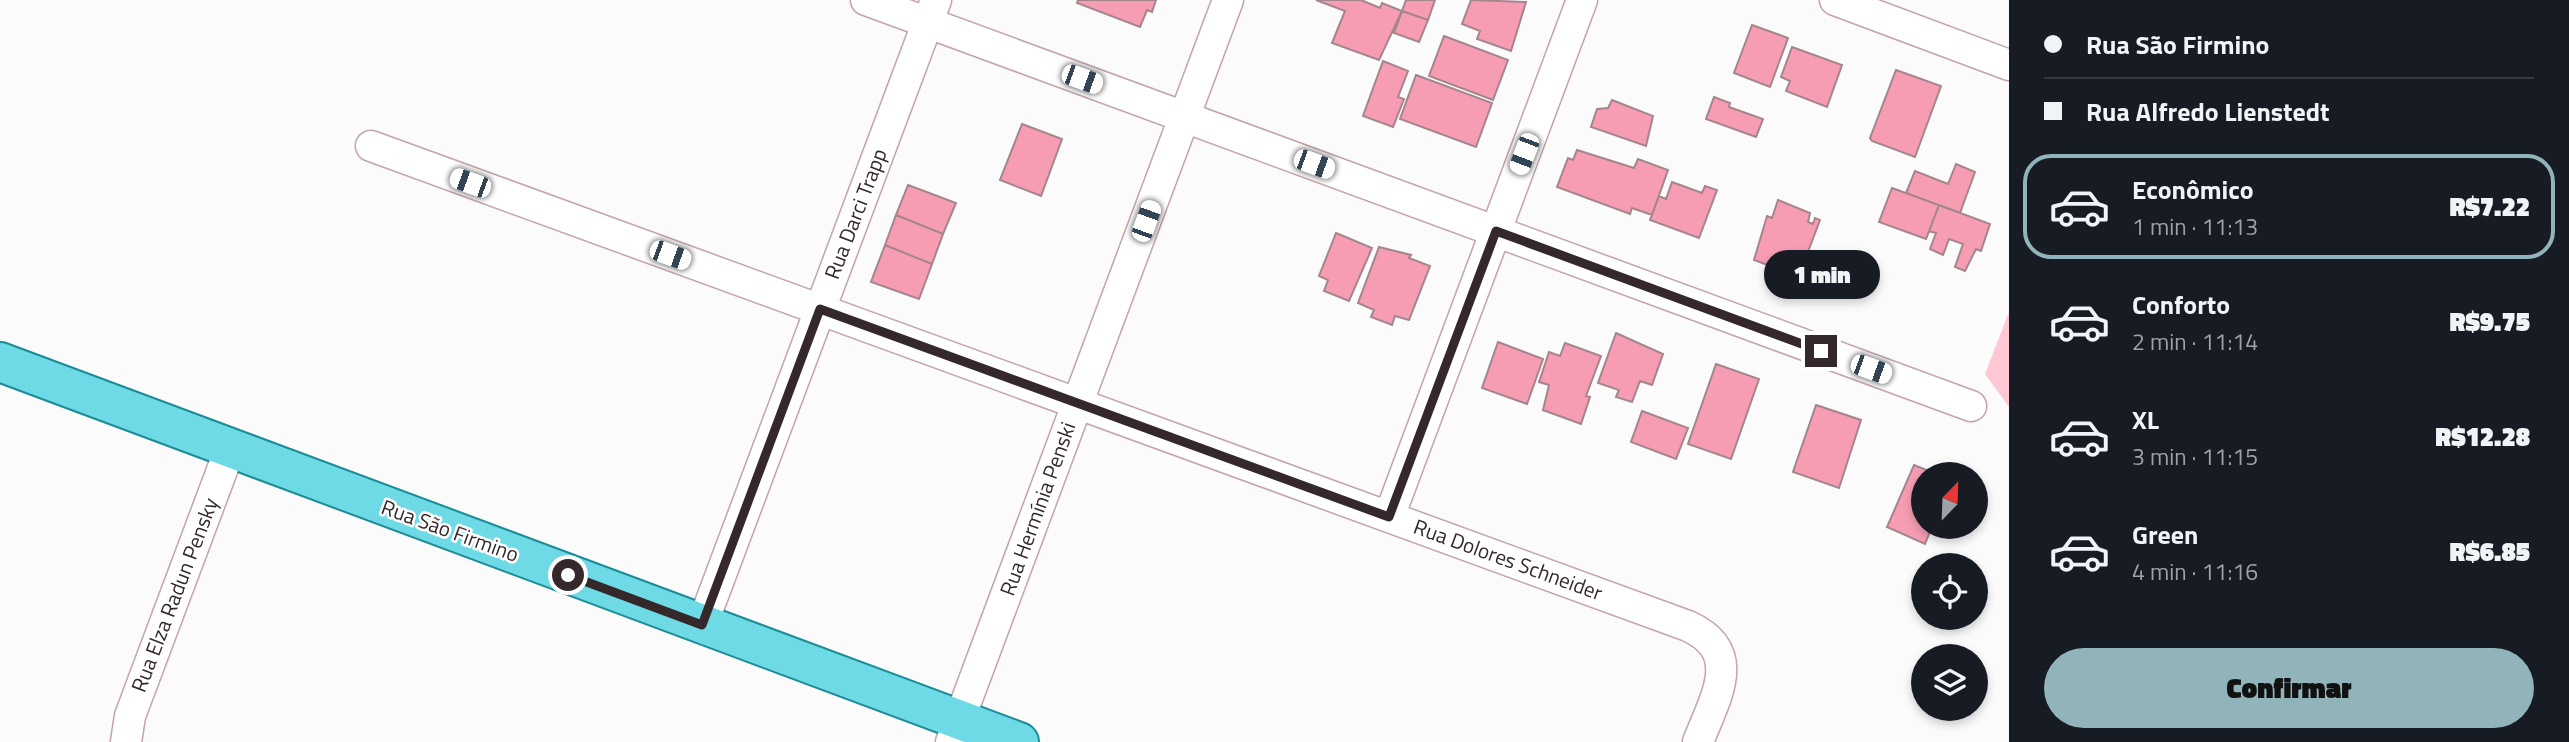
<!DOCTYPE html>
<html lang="pt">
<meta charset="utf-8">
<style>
:root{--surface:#171b24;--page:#242831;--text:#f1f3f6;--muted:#9ea1a6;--line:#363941;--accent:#91b4ba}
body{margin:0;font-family:"Titillium Web",sans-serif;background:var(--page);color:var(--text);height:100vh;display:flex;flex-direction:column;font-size:26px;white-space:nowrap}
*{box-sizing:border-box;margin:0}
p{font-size:23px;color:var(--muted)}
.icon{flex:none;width:38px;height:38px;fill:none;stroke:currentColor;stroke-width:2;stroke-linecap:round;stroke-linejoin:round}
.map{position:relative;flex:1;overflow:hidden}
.side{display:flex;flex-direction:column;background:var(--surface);width:560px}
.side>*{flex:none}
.top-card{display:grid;align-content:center;height:154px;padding:0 35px;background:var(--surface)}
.needle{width:46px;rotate:23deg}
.buttons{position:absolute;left:1911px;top:462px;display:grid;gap:14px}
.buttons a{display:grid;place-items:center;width:77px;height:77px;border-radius:50%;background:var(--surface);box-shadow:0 4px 10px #0003;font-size:35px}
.end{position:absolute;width:32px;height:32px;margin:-16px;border:9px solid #35282a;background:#fff;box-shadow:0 0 0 4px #fff}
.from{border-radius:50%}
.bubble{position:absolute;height:49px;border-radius:24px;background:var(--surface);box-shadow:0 4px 10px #0003;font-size:23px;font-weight:800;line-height:49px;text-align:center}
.car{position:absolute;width:21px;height:42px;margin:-21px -10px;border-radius:9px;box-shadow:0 0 5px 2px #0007;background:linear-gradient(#fff 24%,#345 0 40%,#fff 0 76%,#345 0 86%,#fff 0)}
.top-card b{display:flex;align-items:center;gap:24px;height:66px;font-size:26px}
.top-card b+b{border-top:2px solid var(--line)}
.top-card i{width:18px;height:18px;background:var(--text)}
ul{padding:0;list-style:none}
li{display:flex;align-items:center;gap:21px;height:105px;margin:0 14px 10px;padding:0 21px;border:4px solid transparent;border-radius:28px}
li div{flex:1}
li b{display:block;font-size:26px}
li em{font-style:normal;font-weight:800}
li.active{border-color:var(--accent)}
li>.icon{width:63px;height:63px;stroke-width:1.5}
.action{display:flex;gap:14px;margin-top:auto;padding:14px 35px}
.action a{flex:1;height:80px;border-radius:42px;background:var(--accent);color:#111;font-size:28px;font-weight:800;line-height:80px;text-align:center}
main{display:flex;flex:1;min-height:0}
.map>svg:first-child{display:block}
</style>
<main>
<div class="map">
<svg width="2009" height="742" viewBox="0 0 2009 742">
<rect width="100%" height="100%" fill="#fbfbfb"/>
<path fill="#ffc8d4" d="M2009 312V407L1985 374Z"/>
<path fill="#f69db3" stroke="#a5858c" stroke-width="2" d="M1078 0H1156L1152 12 1147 10 1140 27 1077 3Z
M1316 0H1361L1380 8 1382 3 1402 11 1379 60 1332 43 1345 11Z
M1406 0H1435L1428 20 1402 11Z
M1471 0 1526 2 1511 51 1477 39 1480 31 1462 24Z
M1402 11 1428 20 1419 42 1394 33Z
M1752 25 1788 38 1770 87 1734 73Z
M1444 36 1508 60 1493 100 1429 76Z
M1792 47 1842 65 1827 107 1786 91 1790 81 1781 77Z
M1383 61 1408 71 1398 97 1404 99 1393 127 1363 116Z
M1896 70 1941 86 1915 157 1872 141 1870 138Z
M1416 75 1492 103 1476 147 1400 119Z
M1714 97 1730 103 1729 107 1763 119 1756 137 1706 119Z
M1612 100 1653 116 1646 146 1591 127 1597 109 1608 108Z
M1022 124 1062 139 1041 196 1000 180Z
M1577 150 1634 168 1638 159 1668 170 1652 215 1632 208 1630 214 1557 187 1568 158 1573 160Z
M1956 164 1975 172 1960 213 1906 193 1915 171 1948 184Z
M1672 182 1702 193 1705 186 1717 190 1699 238 1650 220 1659 196 1666 199Z
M908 185 956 203 943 234 896 215Z
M1892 188 1939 205 1926 239 1879 222Z
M1778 200 1810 213 1808 222 1813 224 1815 218 1820 220 1801 270 1792 266 1789 273 1754 260 1767 216 1772 218Z
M1939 205 1990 224 1981 251 1976 249 1965 271 1955 267 1963 244 1949 239 1943 255 1930 249 1936 233 1929 231Z
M896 215 943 234 932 264 885 245Z
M1336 233 1372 248 1349 301 1324 291 1328 280 1319 276Z
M885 245 932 264 919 299 871 282Z
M1379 247 1411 255 1409 258 1430 266 1409 320 1395 316 1392 325 1371 317 1374 310 1358 303Z
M1616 333 1663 354 1652 385 1640 381 1632 402 1616 397 1619 390 1598 383Z
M1498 342 1543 359 1527 404 1482 388Z
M1565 343 1601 356 1586 396 1590 397 1581 424 1543 410 1549 385 1539 382 1549 352 1560 356Z
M1716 364 1759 379 1731 459 1688 444Z
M1816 405 1861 420 1839 488 1793 472Z
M1642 411 1688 428 1676 459 1631 442Z
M1914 465 1936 474H1923V527H1932L1925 544 1887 527Z"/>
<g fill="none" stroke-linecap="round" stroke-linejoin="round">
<defs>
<path id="minor" d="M866 0 1971 406
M1835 0 2009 65
M371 146 1688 626C1745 652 1715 698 1698 742
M1389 517 1582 0
M702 625 936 0
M126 742 130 716 230 449
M951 742 1228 0"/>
<path id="primary" d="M0 362 1019 742"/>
</defs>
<use href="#minor" stroke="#c4a3a9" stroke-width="33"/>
<use href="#primary" stroke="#1a8c98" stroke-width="42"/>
<use href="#minor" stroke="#fff" stroke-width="30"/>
<use href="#primary" stroke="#6ddae5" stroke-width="38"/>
</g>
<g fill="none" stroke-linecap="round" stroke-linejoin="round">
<path stroke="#35282a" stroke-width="9" d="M568 575 702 625 820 309 1389 517 1496 231 1821 351"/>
</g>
<g text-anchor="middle" stroke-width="5" stroke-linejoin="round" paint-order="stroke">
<g font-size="21" fill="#35282a" stroke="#fff">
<text transform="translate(856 214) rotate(-69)" y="7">Rua Darci Trapp</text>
<text transform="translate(1038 509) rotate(-70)" y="7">Rua Hermínia Penski</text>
<text transform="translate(450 531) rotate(20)" y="7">Rua São Firmino</text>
<text transform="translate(1508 560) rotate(20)" y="7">Rua Dolores Schneider</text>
<text transform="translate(175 595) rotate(-69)" y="7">Rua Elza Radun Pensky</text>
</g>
</g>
</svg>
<div class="buttons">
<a><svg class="needle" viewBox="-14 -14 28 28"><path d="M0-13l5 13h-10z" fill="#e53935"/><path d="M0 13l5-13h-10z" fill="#9ea1a6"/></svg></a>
<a><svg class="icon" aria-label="locate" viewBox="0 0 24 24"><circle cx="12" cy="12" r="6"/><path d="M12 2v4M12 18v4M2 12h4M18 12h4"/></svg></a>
<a><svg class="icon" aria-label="layers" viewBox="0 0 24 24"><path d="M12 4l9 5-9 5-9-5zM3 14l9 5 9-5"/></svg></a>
</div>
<i class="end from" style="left:568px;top:575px"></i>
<i class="end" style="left:1821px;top:351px"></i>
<div class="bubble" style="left:1764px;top:250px;width:116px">1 min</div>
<i class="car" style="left:1082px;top:79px;rotate:110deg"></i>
<i class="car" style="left:1524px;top:154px;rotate:201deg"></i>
<i class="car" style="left:1314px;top:164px;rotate:110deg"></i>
<i class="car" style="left:470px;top:183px;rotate:290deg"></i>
<i class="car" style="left:1146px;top:221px;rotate:20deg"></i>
<i class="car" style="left:670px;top:255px;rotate:110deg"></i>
<i class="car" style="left:1871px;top:369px;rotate:110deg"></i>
</div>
<section class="side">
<div class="top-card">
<b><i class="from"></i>Rua São Firmino</b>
<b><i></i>Rua Alfredo Lienstedt</b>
</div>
<ul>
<li class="active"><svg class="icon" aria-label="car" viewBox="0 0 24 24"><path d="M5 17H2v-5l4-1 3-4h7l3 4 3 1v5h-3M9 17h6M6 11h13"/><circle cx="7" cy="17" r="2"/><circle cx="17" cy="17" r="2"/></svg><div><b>Econômico</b><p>1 min · 11:13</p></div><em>R$7.22</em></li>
<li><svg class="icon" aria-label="car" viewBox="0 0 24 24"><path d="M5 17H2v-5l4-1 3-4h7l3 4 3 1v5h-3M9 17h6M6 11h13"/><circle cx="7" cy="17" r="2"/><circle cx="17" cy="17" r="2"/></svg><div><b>Conforto</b><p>2 min · 11:14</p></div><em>R$9.75</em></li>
<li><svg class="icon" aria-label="car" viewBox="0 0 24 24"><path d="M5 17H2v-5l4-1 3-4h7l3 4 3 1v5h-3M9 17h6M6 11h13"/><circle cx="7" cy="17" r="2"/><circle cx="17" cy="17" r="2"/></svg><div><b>XL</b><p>3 min · 11:15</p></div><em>R$12.28</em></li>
<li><svg class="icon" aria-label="car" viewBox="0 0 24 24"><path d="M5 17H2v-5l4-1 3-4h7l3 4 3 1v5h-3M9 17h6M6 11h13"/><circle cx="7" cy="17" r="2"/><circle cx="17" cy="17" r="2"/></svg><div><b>Green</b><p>4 min · 11:16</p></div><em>R$6.85</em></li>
</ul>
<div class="action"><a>Confirmar</a></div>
</section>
</main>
